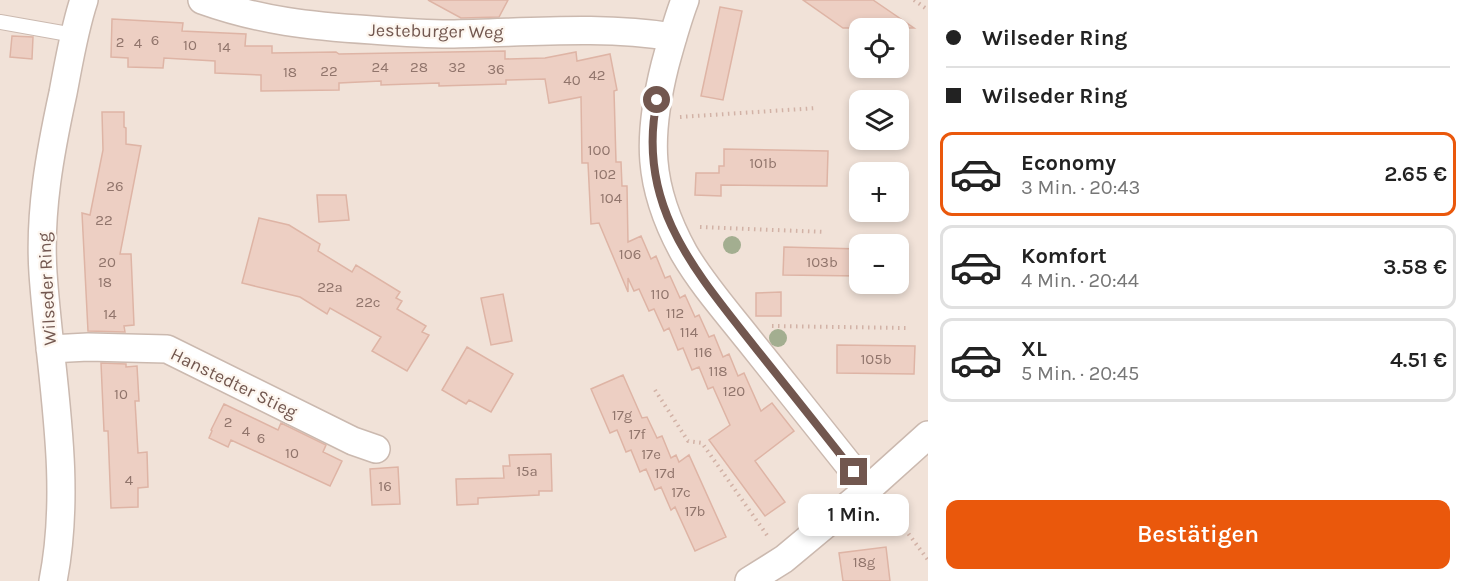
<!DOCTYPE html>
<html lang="de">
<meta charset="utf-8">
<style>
:root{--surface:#fff;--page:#f6f6f6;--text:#222;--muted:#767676;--line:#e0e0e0;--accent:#ea580c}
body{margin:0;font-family:Karla,sans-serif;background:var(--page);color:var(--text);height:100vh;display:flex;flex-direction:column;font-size:22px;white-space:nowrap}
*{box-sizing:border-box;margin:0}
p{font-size:20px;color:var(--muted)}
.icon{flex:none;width:33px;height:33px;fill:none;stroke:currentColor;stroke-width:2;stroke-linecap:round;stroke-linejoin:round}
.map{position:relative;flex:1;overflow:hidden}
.details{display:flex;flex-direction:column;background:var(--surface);width:540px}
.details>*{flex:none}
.top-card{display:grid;align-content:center;height:132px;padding:0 18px;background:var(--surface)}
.fabs{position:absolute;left:849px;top:18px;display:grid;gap:12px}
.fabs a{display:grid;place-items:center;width:60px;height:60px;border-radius:12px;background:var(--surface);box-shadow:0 3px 9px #0003;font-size:30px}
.end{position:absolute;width:27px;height:27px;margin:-14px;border:8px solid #72574f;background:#fff;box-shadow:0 0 0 3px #fff}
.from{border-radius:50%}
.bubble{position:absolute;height:42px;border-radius:12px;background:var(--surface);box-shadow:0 3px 9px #0003;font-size:20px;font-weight:600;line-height:42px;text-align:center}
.top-card b{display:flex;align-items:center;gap:21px;height:57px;font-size:22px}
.top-card b+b{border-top:2px solid var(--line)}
.top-card i{width:15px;height:15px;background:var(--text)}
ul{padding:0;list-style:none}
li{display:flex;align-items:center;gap:18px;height:84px;margin:0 12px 9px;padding:0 6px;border:3px solid var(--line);border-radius:12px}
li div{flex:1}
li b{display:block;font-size:22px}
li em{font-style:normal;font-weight:600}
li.active{border-color:var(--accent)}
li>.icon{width:54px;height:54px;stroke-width:1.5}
.button{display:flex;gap:12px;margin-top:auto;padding:12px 18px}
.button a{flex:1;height:69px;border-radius:12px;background:var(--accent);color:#fff;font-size:24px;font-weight:600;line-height:69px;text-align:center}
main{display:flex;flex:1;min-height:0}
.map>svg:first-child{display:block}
</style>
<main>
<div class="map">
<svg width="928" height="581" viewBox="0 0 928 581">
<rect width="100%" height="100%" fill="#faf1e9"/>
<path fill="#f1e2d8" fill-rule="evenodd" d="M0 0H928V581H0ZM860 28H898V68H860ZM860 100H898V140H860ZM860 172H898V212H860ZM860 244H898V284H860Z"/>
<path fill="#edcfc3" stroke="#deb4a5" stroke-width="1.5" d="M428 0H508L499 17 461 18Z
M803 0H873L914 28H843Z
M720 7 742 11 723 100 701 96Z
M112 19 183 23 182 31 246 34 245 46H272V53L336 52 339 54 505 51V59L545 58 576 52 577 61 610 54 617 90 614 91 616 162H621L622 186H627L628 242 641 236 651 259 656 256 665 278 670 276 680 298 685 295 695 317 699 315 709 337 714 335 723 357 729 354 738 376 744 373 761 411 772 403 794 431 755 461 785 502 765 516 709 440 730 425 713 387 708 389 699 367 692 370 683 348 678 350 669 328 664 331 654 309 649 311 639 289 634 291 628 278V292L599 223 591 224 588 163H582L581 97 549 103 545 79 506 80V84L439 86V83L381 85V81L339 83V90L261 91V75L215 73V61L164 58 163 68 128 67V58L111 57Z
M12 36 33 37 32 59 10 57Z
M102 112H124V127L126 128V144L141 146 120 254H131L134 325 124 326 125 332 88 331 82 213 90 215 103 150Z
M724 149 828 151 827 186 721 185V196L695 195 696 173H719V166H724Z
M317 195H346L349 220 319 222Z
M259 218 289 225 320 244 318 251 352 272 356 265 400 292 396 298 402 301 397 309 426 326 422 332 429 335 407 371 372 351 381 337 330 308 327 314 300 297 242 283Z
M784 247 860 249V276L783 275Z
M781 292V316H756V293Z
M503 294 512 341 491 345 481 298Z
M837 345 915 346 914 374 837 373Z
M467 347 513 374 491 412 469 400 466 404 442 390Z
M101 363 126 364V367L137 366 139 401H135L138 453 147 452 148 487 138 488V507L111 508 108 431H104Z
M623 375 642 418 647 417 657 438 662 436 671 458 676 455 679 462 689 455 726 537 695 551 675 507 671 510 661 487 655 490 646 469 640 472 631 450 626 452 617 430 610 433 591 389Z
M224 404 278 430 281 423 326 445 323 452 342 461 330 486 231 440 228 447 209 438 212 431 211 430Z
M551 454 552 491H539V495L478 498V504L457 505 456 479 504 478 503 466H510L509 455Z
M398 467 400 504 372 505 370 469Z
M886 547 890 581H843L839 553Z"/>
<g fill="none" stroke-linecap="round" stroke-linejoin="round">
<defs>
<path id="lane" d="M0 22 74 35"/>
<path id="street" d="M202 0C261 21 310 26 372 30 398 32 424 34 449 34 524 33 599 25 673 37
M685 0C677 21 671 43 665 65 647 137 647 186 684 253 702 284 727 312 749 340 789 390 828 439 868 489
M50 349 88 347 167 349 353 441 376 449
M53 581C73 480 50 375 43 273 39 212 50 153 63 93 69 62 74 30 84 0
M749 581 784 559 868 489 928 435"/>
</defs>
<use href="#lane" stroke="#cbb9af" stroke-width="16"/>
<use href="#street" stroke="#cbb9af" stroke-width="30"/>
<path stroke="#d2b2a6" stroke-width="4" stroke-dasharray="1.5 4.5" stroke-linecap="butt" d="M914 0 928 10
M680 117 817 108
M700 227 825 232
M772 326 906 328
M655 390 688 441 702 443 769 538
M887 505 928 560"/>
<use href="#lane" stroke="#fff" stroke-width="14"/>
<use href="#street" stroke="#fff" stroke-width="27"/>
</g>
<g fill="#a3ae90">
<circle cx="732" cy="245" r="9"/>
<circle cx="778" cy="338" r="9"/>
</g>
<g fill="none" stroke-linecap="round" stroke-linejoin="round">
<path stroke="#72574f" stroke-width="8" d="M657 100C635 206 697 273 758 351 790 391 822 431 854 472"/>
</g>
<g text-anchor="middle" stroke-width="4.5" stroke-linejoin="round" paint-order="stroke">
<g font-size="15" fill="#91756c">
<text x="155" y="45">6</text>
<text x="120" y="47">2</text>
<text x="138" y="48">4</text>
<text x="190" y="50">10</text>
<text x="224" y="52">14</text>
<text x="380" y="72">24</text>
<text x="419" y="72">28</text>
<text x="457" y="72">32</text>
<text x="496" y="74">36</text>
<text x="329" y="76">22</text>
<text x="290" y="77">18</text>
<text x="597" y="80">42</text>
<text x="572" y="85">40</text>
<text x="599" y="155">100</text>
<text x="763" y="168">101b</text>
<text x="605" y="179">102</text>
<text x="115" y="191">26</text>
<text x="611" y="203">104</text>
<text x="104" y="225">22</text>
<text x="630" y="259">106</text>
<text x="107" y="267">20</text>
<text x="822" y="267">103b</text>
<text x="105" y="287">18</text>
<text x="330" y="292">22a</text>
<text x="660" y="299">110</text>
<text x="368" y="307">22c</text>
<text x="675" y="318">112</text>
<text x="110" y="319">14</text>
<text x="689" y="337">114</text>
<text x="703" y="357">116</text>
<text x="876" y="364">105b</text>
<text x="718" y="376">118</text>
<text x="734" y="396">120</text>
<text x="121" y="399">10</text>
<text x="622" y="420">17g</text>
<text x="228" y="427">2</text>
<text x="246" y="436">4</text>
<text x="637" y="439">17f</text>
<text x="261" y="443">6</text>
<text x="292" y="458">10</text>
<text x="651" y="459">17e</text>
<text x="527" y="476">15a</text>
<text x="665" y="478">17d</text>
<text x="129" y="485">4</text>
<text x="385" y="491">16</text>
<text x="681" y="497">17c</text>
<text x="695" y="516">17b</text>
<text x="864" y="567">18g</text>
</g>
<g font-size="18" fill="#72574f" stroke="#fdf6ef">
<text transform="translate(436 31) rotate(1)" y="6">Jesteburger Weg</text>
<text transform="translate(47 289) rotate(-93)" y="6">Wilseder Ring</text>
<text transform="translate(234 383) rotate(26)" y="6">Hanstedter Stieg</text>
</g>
</g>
</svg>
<div class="fabs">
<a><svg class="icon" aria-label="locate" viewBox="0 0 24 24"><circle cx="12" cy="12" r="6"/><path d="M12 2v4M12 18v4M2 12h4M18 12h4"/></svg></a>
<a><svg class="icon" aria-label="layers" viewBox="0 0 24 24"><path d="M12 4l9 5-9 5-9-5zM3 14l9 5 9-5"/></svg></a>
<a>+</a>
<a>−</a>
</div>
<i class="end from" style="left:657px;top:100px"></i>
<i class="end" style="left:854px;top:472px"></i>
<div class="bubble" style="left:798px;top:494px;width:111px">1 Min.</div>
</div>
<section class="details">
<div class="top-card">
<b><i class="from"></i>Wilseder Ring</b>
<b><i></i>Wilseder Ring</b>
</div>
<ul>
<li class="active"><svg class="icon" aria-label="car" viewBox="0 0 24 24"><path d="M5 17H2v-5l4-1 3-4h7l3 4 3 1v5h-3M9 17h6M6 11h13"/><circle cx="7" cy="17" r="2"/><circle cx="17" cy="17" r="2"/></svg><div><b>Economy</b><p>3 Min. · 20:43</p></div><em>2.65 €</em></li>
<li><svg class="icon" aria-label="car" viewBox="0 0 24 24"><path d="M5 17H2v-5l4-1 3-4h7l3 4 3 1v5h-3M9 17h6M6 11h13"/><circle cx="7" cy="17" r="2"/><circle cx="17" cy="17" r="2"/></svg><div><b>Komfort</b><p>4 Min. · 20:44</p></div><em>3.58 €</em></li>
<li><svg class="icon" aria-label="car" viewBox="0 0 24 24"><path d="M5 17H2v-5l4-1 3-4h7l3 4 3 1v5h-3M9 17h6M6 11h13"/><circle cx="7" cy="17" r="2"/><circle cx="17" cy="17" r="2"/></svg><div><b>XL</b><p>5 Min. · 20:45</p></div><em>4.51 €</em></li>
</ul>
<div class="button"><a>Bestätigen</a></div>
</section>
</main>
